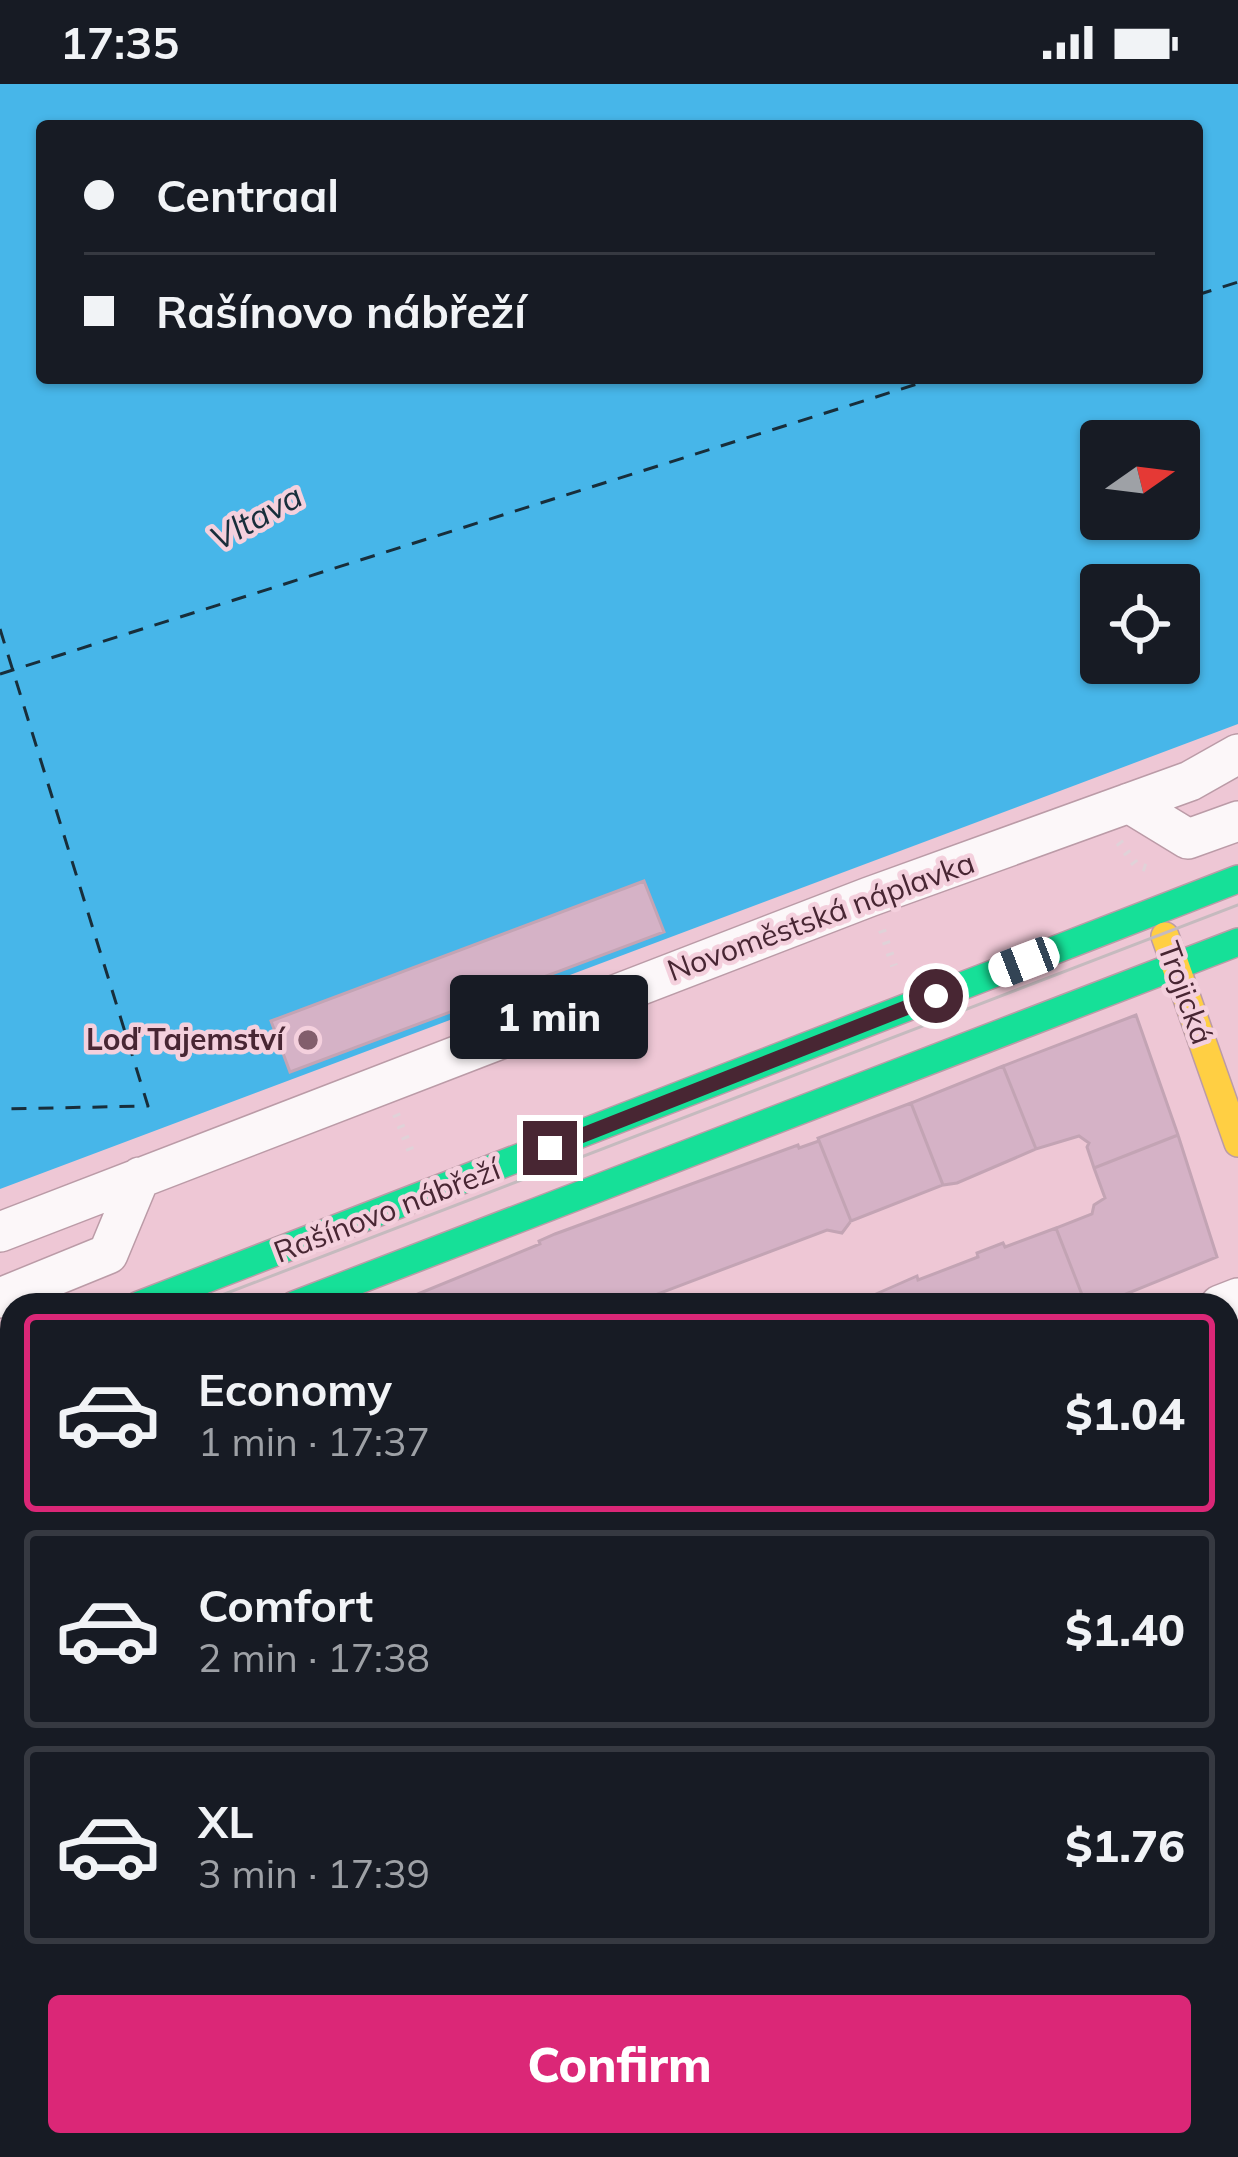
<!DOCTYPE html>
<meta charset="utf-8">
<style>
:root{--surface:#171b24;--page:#242831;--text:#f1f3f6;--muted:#9ea1a6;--line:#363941;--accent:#db2777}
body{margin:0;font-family:Mulish,sans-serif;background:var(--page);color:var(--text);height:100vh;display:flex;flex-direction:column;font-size:45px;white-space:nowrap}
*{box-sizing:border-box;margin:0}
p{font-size:39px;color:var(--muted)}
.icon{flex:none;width:66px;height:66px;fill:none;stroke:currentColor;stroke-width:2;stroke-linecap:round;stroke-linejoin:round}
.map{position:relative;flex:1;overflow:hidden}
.side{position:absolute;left:0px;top:1209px;width:1239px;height:864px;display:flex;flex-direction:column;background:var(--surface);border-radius:36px 36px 0 0;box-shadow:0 3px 9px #0004}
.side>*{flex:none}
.top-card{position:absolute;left:36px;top:36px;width:1167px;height:264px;border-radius:12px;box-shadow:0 3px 9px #0004;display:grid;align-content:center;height:264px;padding:0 48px;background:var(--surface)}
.needle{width:78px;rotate:76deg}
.buttons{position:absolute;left:1080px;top:336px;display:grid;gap:24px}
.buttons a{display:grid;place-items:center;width:120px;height:120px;border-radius:12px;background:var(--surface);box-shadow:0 3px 9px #0004;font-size:60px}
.end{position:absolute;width:54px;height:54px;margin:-27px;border:15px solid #482633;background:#fff;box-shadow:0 0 0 6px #fff}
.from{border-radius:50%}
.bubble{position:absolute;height:84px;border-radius:12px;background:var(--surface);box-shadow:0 3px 9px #0004;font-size:39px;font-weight:800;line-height:84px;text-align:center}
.car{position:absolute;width:36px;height:72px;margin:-36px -18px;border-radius:15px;box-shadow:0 0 9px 3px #0007;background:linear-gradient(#fff 24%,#345 0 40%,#fff 0 76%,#345 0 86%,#fff 0)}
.top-card b{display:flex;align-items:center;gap:42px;height:114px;font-size:45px}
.top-card b+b{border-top:3px solid var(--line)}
.top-card i{width:30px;height:30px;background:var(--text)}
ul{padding:21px 0 0;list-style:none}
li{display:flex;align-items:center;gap:36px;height:198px;margin:0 24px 18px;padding:0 24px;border:6px solid var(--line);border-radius:12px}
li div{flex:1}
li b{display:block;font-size:45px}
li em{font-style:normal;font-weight:800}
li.on{border-color:var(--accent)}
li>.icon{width:108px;height:108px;stroke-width:1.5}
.primary-button{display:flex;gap:24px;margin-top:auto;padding:24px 48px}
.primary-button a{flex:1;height:138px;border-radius:12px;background:var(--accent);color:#fff;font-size:48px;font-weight:800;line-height:138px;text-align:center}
.status{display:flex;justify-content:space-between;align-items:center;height:84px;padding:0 60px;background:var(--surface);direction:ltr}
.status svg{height:33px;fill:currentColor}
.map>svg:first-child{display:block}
</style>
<div class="status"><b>17:35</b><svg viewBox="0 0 49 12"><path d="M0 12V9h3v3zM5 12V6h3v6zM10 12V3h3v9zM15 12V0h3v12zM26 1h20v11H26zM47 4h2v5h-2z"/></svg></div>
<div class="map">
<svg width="1238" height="2073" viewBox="0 0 1238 2073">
<rect width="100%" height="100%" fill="#eec7d5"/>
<path fill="#f7b3cd" d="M1238 1989V2073H815L812 2061H1227V1991Z"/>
<path fill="#47b6e9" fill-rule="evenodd" d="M0 0H1238V640L0 1105ZM42 42H1197V294H42ZM1101 357H1179V435H1101ZM1101 501H1179V579H1101Z"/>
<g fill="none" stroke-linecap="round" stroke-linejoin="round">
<path stroke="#182e3b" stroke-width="3" stroke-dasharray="15 12" stroke-linecap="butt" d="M1197 211 1238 198
M0 545 148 1022 0 1025
M0 590 936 294"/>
</g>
<path fill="#d5b2c6" stroke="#c3a4b4" stroke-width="3" d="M644 797 664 848 290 988 271 937Z
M1136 931 1178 1051 1094 1084 1087 1063 1089 1059 1079 1052 1036 1065 1003 982Z
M1003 982 1036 1065 957 1099 943 1101 911 1019Z
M911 1019 943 1101 851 1137 818 1054Z
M1178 1051 1217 1173 1099 1221H1086L1056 1144 1092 1130 1094 1121 1105 1114 1094 1084Z
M819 1057 851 1137 842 1149 827 1146 647 1214 650 1221H391L540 1160 539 1157 555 1150 798 1061 799 1064Z
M1056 1144 1086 1221H851L917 1192 918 1196 978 1173 977 1169 1003 1159 1005 1163Z
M1238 1264V1385L1227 1389V1269Z
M12 1365V1418L0 1387V1370Z
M1238 1385V1461L1227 1430V1389Z
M0 1387 12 1418V1464L0 1468Z
M1227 1430 1238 1461V1511L1235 1512 1238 1547 1227 1551Z
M12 1541V1636L0 1641V1545Z
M1237 1548 1238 1570 1228 1575 1227 1551Z
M1238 1611V1644L1227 1647V1613Z
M1233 1680H1238V1775L1227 1778V1682Z
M12 1734V1915H0V1738Z
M1238 1878V1964L1231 1965 1227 1947V1881Z
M1238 1992V2025L1227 2028V1995Z
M11 2016 12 2061H122V2073H15L1 2033Z
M122 2061H193V2065L191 2073H122Z
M193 2061H301V2073H191Z
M301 2061H366L365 2073H301Z
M366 2061H421V2073H365Z
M421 2061H568L570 2073H421Z
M665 2061H736L737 2071 667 2073Z
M887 2061H930L932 2073H889Z
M930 2061H981L983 2073H932Z
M981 2061H1199L1202 2073H983Z"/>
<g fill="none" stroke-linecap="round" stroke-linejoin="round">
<defs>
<path id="lane" d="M1227 2060 1238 2056"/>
<path id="street" d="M1129 719 1188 755 1238 737
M0 1148 869 813 1190 697 1238 670
M0 1214 108 1170 140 1093
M1220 1221 1238 1214
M0 1688 12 1683
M1227 1828 1238 1826
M0 1958H12
M617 2061 620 2073"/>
<path id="fast" d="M139 1221 1238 795
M294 1221 1238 858"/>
<path id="slow" d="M1165 852 1238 1059
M0 1272 12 1267
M0 1332 12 1327"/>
</defs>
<use href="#lane" stroke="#bb9ba7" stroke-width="21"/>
<use href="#street" stroke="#bb9ba7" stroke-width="42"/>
<use href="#fast" stroke="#bb9ba7" stroke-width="30"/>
<use href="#slow" stroke="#bb9ba7" stroke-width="30"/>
<path stroke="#e0d2d8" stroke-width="8" stroke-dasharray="3 9" stroke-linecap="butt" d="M1119 758 1136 781 1146 784
M882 846 894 882
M396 1030 411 1068 415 1067"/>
<use href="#lane" stroke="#fcf7f9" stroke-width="18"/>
<use href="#street" stroke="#fcf7f9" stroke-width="39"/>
<use href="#fast" stroke="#16e098" stroke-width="27"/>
<use href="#slow" stroke="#ffcf43" stroke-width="27"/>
<path stroke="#c5babe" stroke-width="3" d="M196 1221 1238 821
M0 1297 12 1292"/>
</g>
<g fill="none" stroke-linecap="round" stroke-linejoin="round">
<path stroke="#482633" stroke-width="15" d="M550 1064 936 912"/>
</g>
<circle fill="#825e6c" stroke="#f4d0dd" stroke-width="4.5" cx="308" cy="956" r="12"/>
<g text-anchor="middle" stroke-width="9" stroke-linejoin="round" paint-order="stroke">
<g font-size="30" fill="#482633" stroke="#f4d0dd">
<text transform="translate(821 833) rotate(-20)" y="10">Novoměstská náplavka</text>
<text transform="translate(1185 909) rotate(70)" y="10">Trojická</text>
<text transform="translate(387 1127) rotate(-21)" y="10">Rašínovo nábřeží</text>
</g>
<g font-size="30" font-weight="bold" fill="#482633" stroke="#f4d0dd" text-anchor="end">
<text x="284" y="966">Loď Tajemství</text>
</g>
<g font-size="33" font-style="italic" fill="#182e3b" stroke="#f4d0dd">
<text transform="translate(256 433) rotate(-29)" y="12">Vltava</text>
</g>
</g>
</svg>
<div class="buttons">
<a><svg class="needle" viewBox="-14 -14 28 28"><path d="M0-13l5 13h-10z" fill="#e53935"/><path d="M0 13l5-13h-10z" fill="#9ea1a6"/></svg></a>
<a><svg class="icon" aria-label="locate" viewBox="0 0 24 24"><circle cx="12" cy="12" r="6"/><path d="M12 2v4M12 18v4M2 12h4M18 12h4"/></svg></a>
</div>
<i class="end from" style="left:936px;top:912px"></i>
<i class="end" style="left:550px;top:1064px"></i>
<div class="bubble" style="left:450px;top:891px;width:198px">1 min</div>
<i class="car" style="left:1024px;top:878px;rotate:249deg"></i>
<div class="top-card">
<b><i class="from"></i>Centraal</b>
<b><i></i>Rašínovo nábřeží</b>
</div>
<section class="side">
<ul>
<li class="on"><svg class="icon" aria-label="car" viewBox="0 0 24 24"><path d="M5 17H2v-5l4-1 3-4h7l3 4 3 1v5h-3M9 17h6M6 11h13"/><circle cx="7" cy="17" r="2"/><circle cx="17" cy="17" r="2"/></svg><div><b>Economy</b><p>1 min · 17:37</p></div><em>$1.04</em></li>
<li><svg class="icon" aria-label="car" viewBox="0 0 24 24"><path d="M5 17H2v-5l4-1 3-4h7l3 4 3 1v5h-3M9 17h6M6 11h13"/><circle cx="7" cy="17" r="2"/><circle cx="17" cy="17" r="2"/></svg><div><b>Comfort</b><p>2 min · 17:38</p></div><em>$1.40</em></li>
<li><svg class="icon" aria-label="car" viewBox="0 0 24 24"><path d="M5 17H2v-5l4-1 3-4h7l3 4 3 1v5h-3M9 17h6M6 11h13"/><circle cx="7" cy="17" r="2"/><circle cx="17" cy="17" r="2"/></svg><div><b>XL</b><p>3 min · 17:39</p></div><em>$1.76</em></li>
</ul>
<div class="primary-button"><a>Confirm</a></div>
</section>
</div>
